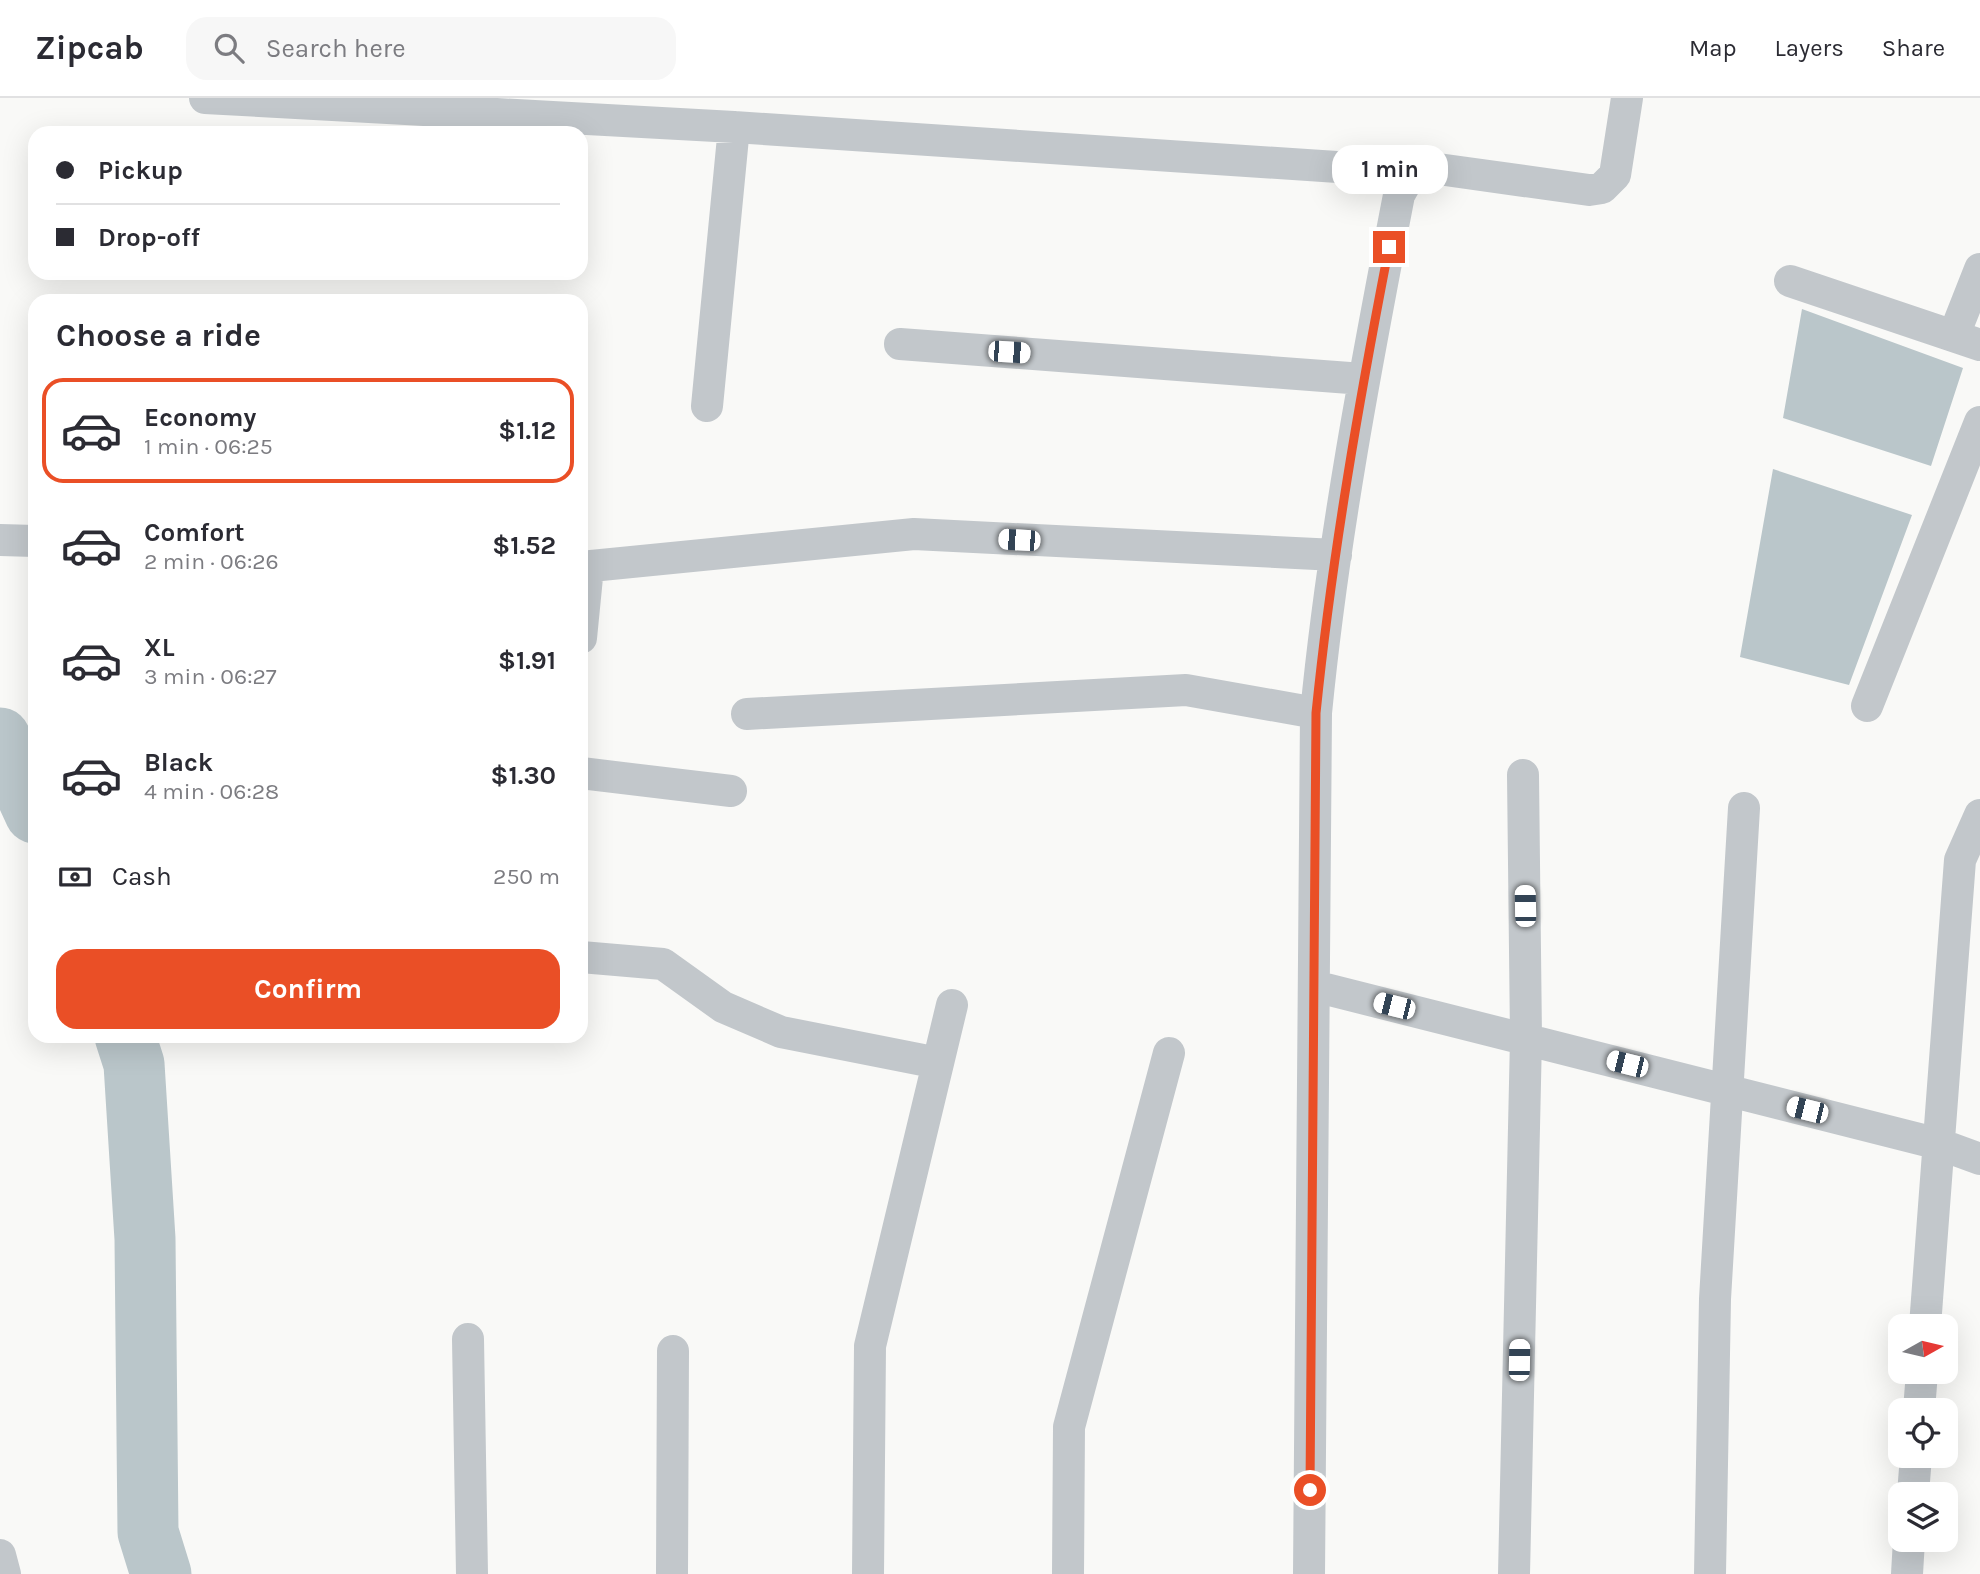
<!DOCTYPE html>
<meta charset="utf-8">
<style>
:root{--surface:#fff;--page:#f7f7f7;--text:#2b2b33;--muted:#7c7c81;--line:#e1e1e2;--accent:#ea4f26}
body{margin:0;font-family:Karla,sans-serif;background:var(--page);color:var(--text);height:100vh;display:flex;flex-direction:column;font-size:26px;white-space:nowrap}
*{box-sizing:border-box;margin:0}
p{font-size:23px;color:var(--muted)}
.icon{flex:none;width:38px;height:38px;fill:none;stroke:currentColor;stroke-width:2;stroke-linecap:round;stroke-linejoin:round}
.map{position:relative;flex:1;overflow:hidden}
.details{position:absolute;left:28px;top:196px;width:560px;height:749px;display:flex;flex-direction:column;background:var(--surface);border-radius:21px;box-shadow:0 7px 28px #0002}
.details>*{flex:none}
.top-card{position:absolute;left:28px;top:28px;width:560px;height:154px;border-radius:21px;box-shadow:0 7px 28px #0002;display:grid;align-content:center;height:154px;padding:0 28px;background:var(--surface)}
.needle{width:46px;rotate:82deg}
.controls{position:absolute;left:1888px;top:1216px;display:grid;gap:14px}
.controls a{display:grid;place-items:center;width:70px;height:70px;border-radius:14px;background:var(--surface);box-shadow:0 7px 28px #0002;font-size:35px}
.end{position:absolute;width:32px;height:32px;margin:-16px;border:9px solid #ea4f26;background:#fff;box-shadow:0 0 0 4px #fff}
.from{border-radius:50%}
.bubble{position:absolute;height:49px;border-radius:21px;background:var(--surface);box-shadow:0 7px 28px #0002;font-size:23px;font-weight:700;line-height:49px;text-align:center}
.car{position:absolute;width:21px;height:42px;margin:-21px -10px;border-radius:9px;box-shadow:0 0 5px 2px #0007;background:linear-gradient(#fff 24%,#345 0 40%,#fff 0 76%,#345 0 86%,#fff 0)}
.top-card b{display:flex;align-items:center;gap:24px;height:66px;font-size:26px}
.top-card b+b{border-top:2px solid var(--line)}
.top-card i{width:18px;height:18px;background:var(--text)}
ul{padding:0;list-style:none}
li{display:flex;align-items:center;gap:21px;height:105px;margin:0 14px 10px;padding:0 14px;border:4px solid transparent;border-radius:21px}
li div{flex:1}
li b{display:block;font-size:26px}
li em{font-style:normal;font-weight:700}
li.active{border-color:var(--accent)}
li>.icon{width:63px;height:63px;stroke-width:1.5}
h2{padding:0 28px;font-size:32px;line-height:84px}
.pay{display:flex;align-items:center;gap:18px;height:77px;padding:0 28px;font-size:26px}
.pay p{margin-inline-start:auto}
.primary-button{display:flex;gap:14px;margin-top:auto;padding:14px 28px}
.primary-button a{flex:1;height:80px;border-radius:21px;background:var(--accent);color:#fff;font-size:28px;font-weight:700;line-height:80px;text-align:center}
header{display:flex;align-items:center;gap:42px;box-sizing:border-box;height:98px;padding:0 35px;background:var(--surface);border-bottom:2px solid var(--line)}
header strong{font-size:33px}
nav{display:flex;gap:38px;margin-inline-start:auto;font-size:24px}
.search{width:490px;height:63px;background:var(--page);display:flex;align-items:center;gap:18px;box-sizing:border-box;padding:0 24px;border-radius:21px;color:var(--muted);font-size:26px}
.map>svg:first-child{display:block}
</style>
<header>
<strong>Zipcab</strong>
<div class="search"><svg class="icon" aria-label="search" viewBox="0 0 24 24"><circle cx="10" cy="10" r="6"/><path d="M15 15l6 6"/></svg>Search here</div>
<nav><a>Map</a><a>Layers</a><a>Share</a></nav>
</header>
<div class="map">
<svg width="1980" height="1476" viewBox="0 0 1980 1476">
<rect width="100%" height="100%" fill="#f9f9f7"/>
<path fill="#bac6ca" d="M1802 211 1963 270 1931 368 1783 320Z
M1773 371 1912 417 1849 587 1740 559Z"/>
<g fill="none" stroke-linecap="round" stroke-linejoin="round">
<path stroke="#bac6ca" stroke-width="61" d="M0 640 35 715
M125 938 134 966 145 1141 148 1434 161 1476"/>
<path stroke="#c2c7cb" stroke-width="32" d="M205 0 734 29 1412 74
M1790 183 1980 247
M1954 237 1980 171
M900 246 1363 281
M707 308 734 29
M0 442 35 443
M581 469 914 436 1336 457
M581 540 588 469
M1867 608 1980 324
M747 616 1186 592 1316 615
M581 675 731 693
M581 859 663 866 723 909 781 934 938 965
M1314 888 1939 1046 1980 1061
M1925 1228 1960 762 1980 717
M468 1241 472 1476
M1919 1312 1922 1274
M1913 1396 1916 1358
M0 1457 5 1476
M672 1476 673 1253
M868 1476 870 1248 952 907
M1068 1476 1069 1329 1169 955
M1309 1476 1316 615C1333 441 1366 268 1399 97L1412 74 1431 70 1589 92 1602 90 1615 77 1627 0
M1514 1476 1526 940 1523 677
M1710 1476 1715 1201 1744 710
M1907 1476 1909 1442"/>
</g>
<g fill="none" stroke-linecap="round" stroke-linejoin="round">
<path stroke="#ea4f26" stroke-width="9" d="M1310 1392 1316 615C1332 458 1359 303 1389 149"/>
</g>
</svg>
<div class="controls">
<a><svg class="needle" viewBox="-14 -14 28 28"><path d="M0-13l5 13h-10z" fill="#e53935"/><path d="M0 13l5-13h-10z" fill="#7c7c81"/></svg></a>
<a><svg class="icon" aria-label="locate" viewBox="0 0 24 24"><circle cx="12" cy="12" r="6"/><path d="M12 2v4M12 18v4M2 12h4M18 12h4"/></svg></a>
<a><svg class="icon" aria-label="layers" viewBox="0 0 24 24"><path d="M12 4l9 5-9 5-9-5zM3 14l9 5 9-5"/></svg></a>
</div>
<i class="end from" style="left:1310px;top:1392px"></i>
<i class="end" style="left:1389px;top:149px"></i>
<div class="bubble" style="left:1332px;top:47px;width:116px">1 min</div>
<i class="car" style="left:1009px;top:254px;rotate:94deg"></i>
<i class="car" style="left:1019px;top:442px;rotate:273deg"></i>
<i class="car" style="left:1525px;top:808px;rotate:359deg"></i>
<i class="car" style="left:1394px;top:908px;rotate:284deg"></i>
<i class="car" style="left:1627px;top:966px;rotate:284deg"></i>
<i class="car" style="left:1807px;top:1012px;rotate:284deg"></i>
<i class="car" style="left:1519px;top:1262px;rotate:1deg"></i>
<div class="top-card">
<b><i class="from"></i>Pickup</b>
<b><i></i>Drop-off</b>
</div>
<section class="details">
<h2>Choose a ride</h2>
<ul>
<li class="active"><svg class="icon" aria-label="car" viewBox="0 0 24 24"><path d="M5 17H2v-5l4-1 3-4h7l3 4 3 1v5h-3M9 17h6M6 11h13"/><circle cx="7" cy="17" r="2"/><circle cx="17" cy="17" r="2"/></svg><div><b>Economy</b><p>1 min · 06:25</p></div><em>$1.12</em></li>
<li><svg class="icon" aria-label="car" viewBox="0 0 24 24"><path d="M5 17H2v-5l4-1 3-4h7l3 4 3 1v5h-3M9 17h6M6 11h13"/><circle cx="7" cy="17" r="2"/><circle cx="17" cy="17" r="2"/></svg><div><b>Comfort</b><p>2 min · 06:26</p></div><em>$1.52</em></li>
<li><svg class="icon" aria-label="car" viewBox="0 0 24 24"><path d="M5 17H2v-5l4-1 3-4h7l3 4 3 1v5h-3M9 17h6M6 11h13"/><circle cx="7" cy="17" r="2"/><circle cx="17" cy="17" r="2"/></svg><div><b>XL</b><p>3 min · 06:27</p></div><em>$1.91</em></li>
<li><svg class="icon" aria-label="car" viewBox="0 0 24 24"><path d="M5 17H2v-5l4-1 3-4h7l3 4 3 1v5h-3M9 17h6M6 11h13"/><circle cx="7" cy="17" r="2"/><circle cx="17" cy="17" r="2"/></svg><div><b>Black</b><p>4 min · 06:28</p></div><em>$1.30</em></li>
</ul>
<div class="pay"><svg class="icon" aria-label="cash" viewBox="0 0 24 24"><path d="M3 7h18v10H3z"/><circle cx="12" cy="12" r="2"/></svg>Cash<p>250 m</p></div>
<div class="primary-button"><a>Confirm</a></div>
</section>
</div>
